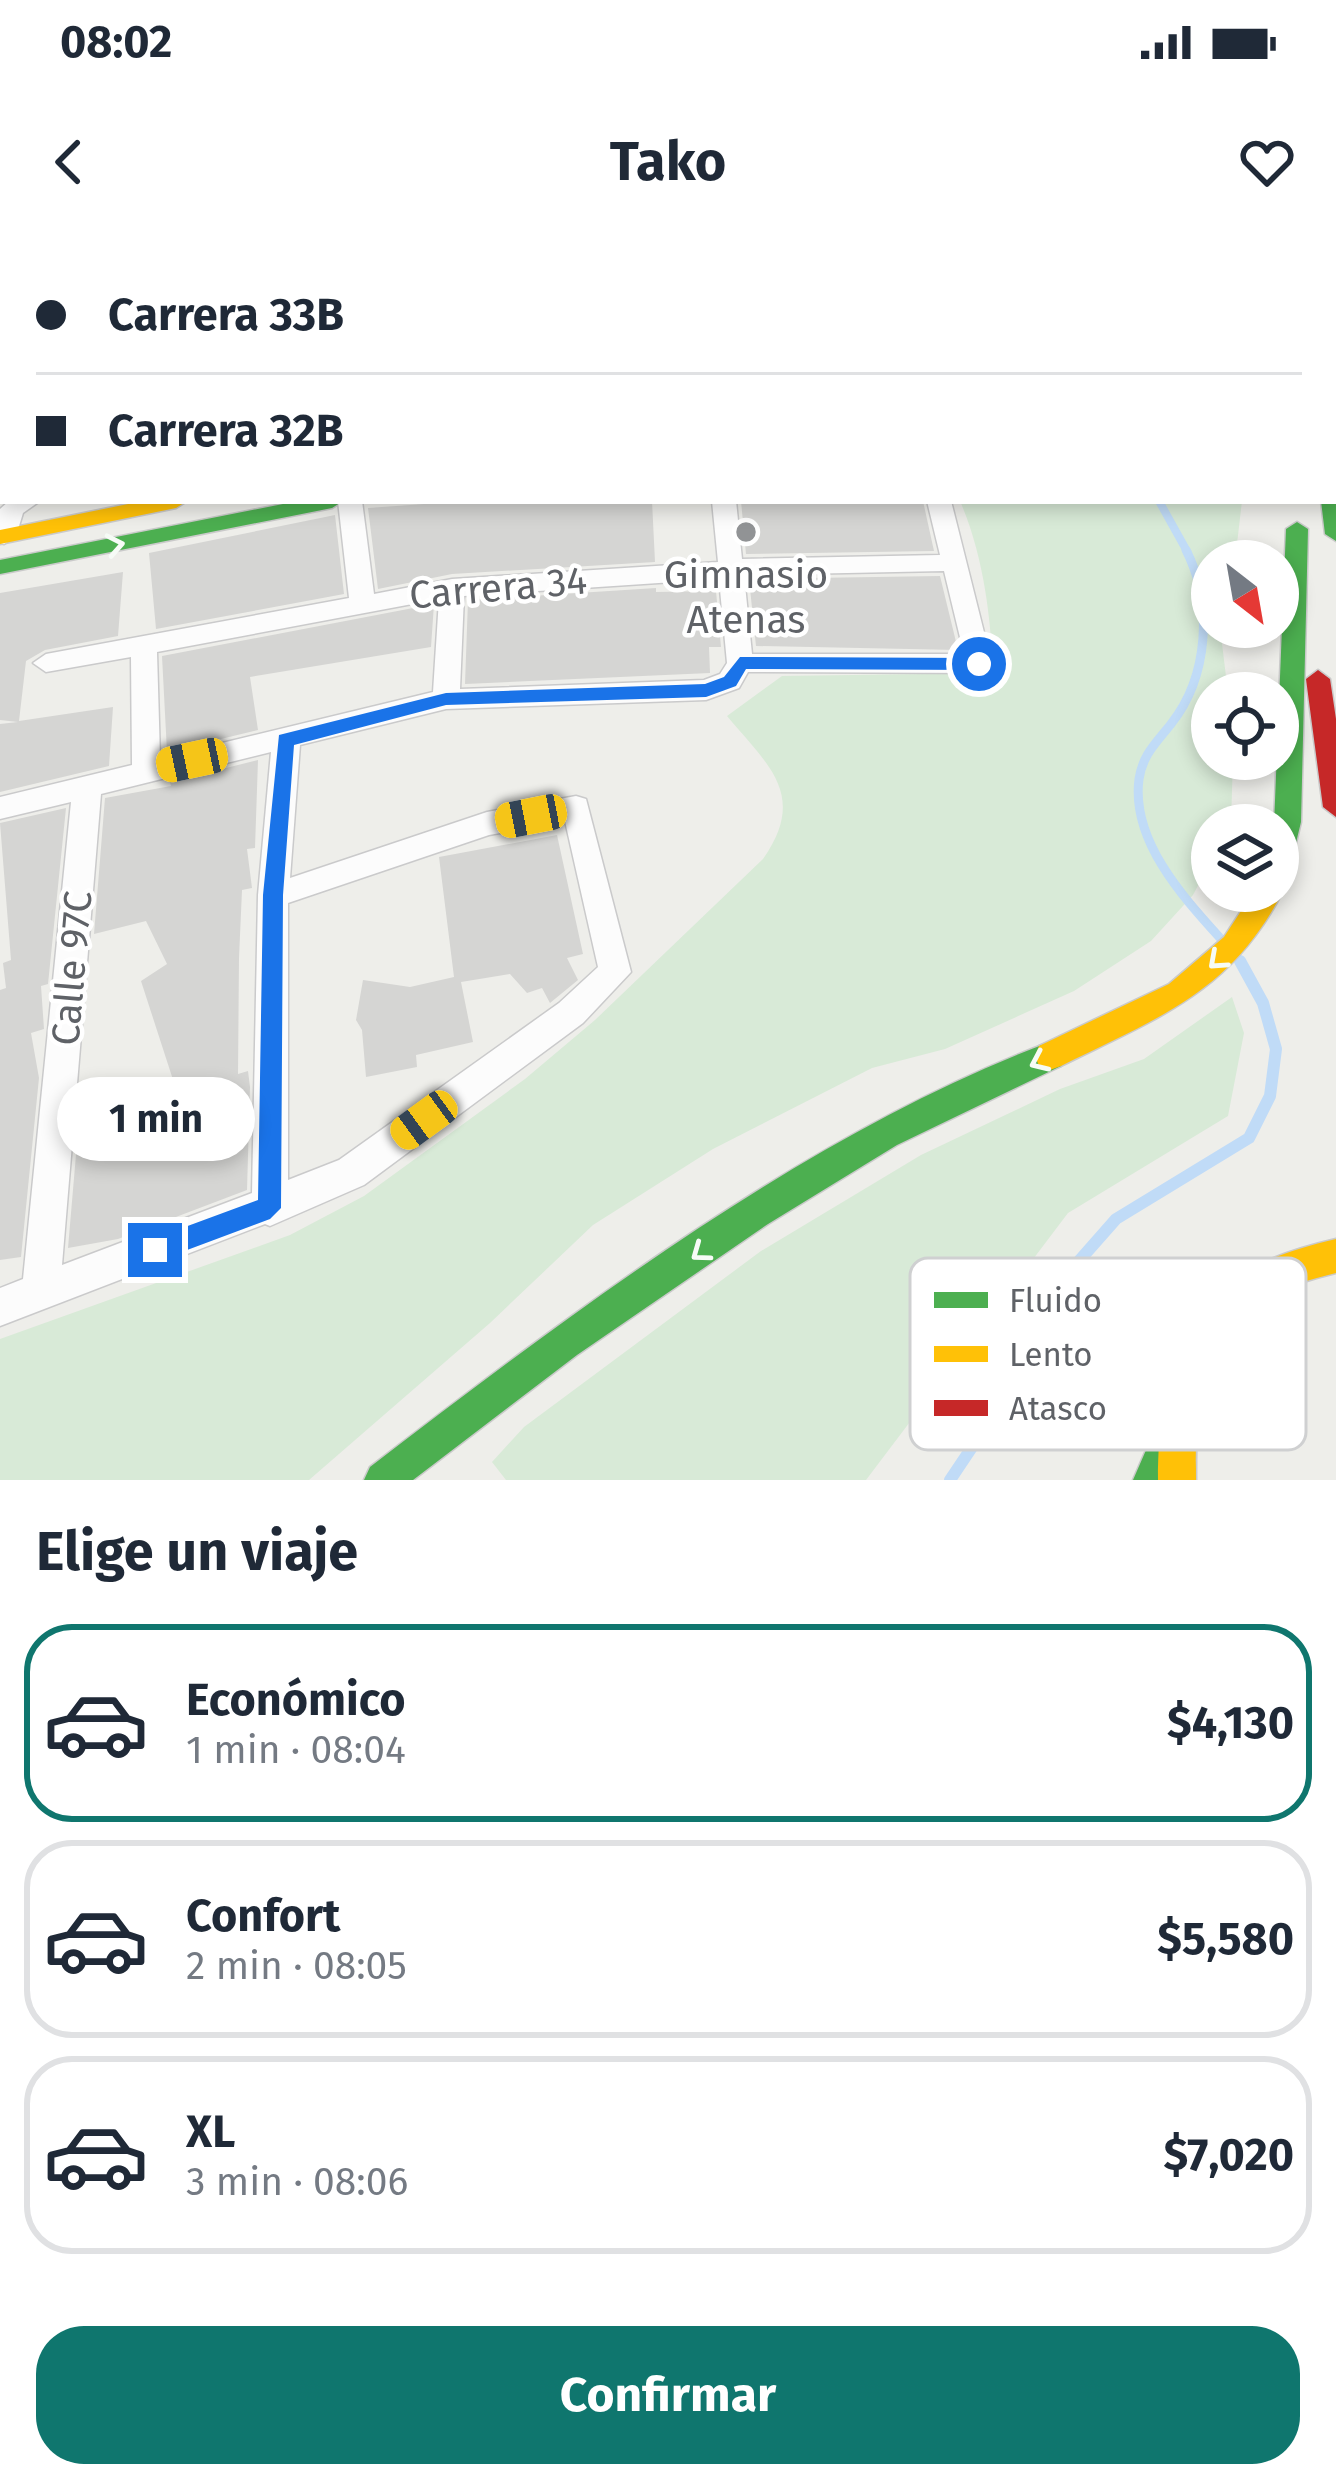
<!DOCTYPE html>
<html lang="es">
<meta charset="utf-8">
<style>
:root{--surface:#fff;--page:#f6f6f7;--text:#1f2937;--muted:#747a83;--line:#e0e1e3;--accent:#0f766e}
body{margin:0;font-family:"Fira Sans",sans-serif;background:var(--page);color:var(--text);height:100vh;display:flex;flex-direction:column;font-size:45px;white-space:nowrap}
*{box-sizing:border-box;margin:0}
p{font-size:39px;color:var(--muted)}
.icon{flex:none;width:66px;height:66px;fill:none;stroke:currentColor;stroke-width:2;stroke-linecap:round;stroke-linejoin:round}
.map{position:relative;height:1240px;overflow:hidden}
.drawer{display:flex;flex-direction:column;background:var(--surface);flex:1}
.drawer>*{flex:none}
.top-card{position:absolute;left:0px;top:0px;width:1338px;height:264px;box-shadow:0 6px 18px #0003;display:grid;align-content:center;height:264px;padding:0 36px;background:var(--surface)}
.needle{width:78px;rotate:149deg}
.controls{position:absolute;left:1191px;top:300px;display:grid;gap:24px}
.controls a{display:grid;place-items:center;width:108px;height:108px;border-radius:50%;background:var(--surface);box-shadow:0 6px 18px #0003;font-size:60px}
.end{position:absolute;width:54px;height:54px;margin:-27px;border:15px solid #1a73e8;background:#fff;box-shadow:0 0 0 6px #fff}
.from{border-radius:50%}
.bubble{position:absolute;height:84px;border-radius:42px;background:var(--surface);box-shadow:0 6px 18px #0003;font-size:39px;font-weight:700;line-height:84px;text-align:center}
.car{position:absolute;width:36px;height:72px;margin:-36px -18px;border-radius:15px;box-shadow:0 0 9px 3px #0007;background:linear-gradient(#f5c518 24%,#345 0 40%,#f5c518 0 76%,#345 0 86%,#f5c518 0)}
.top-card b{display:flex;align-items:center;gap:42px;height:114px;font-size:45px}
.top-card b+b{border-top:3px solid var(--line)}
.top-card i{width:30px;height:30px;background:var(--text)}
ul{padding:0;list-style:none}
li{display:flex;align-items:center;gap:36px;height:198px;margin:0 24px 18px;padding:0 12px;border:6px solid var(--line);border-radius:48px}
li div{flex:1}
li b{display:block;font-size:45px}
li em{font-style:normal;font-weight:700}
li.selected{border-color:var(--accent)}
li>.icon{width:108px;height:108px;stroke-width:1.5}
h2{padding:0 36px;font-size:54px;line-height:144px}
.button{display:flex;gap:24px;margin-top:auto;padding:24px 36px}
.button a{flex:1;height:138px;border-radius:48px;background:var(--accent);color:#fff;font-size:48px;font-weight:700;line-height:138px;text-align:center}
.status{display:flex;justify-content:space-between;align-items:center;height:84px;padding:0 60px;background:var(--surface);direction:ltr}
.status svg{height:33px;fill:currentColor}
header{display:flex;justify-content:space-between;align-items:center;height:156px;padding:0 36px;background:var(--surface);font-size:54px;font-weight:700}
.map>svg:first-child{display:block}
</style>
<div class="status"><b>08:02</b><svg viewBox="0 0 49 12"><path d="M0 12V9h3v3zM5 12V6h3v6zM10 12V3h3v9zM15 12V0h3v12zM26 1h20v11H26zM47 4h2v5h-2z"/></svg></div>
<header><svg class="icon" aria-label="back" viewBox="0 0 24 24"><path d="M15 5l-7 7 7 7"/></svg>Tako<svg class="icon" aria-label="heart" viewBox="0 0 24 24"><path d="M12 20l-8-8c-3-5 5-10 8-4 3-6 11-1 8 4z"/></svg></header>
<div class="map">
<svg width="1336" height="1240" viewBox="0 0 1336 1240">
<rect width="100%" height="100%" fill="#eeeeea"/>
<path fill="#d8ead7" d="M960 261H1242L1235 321H1212V387H1220L1228 453H1212V519H1233L1231 583 1212 585V619L1193 655 1151 701 1074 751 945 809 872 828 713 909 593 985 490 1083 309 1240H0V1099L290 995 364 956 525 839 595 780 763 619C808 555 768 525 727 476L782 436 993 433C991 376 983 314 960 261Z
M1232 757 1244 793 1228 876 1068 973 866 1240H506L492 1222 524 1187 761 1011 921 915 1060 849 1144 819Z"/>
<g fill="none" stroke-linecap="round" stroke-linejoin="round">
<path stroke="#c0dbf7" stroke-width="8" d="M1159 261 1188 313"/>
<path stroke="#c0dbf7" stroke-width="9" d="M1186 310C1213 363 1209 436 1171 484 1156 503 1143 514 1139 539 1131 600 1182 656 1220 698"/>
<path stroke="#c0dbf7" stroke-width="12" d="M950 1240 1009 1152 1064 1038 1116 979 1249 898 1270 856 1276 809 1263 763 1240 721"/>
</g>
<path fill="#d5d5d3" d="M466 261H652L655 322 452 334 378 349 368 268Z
M741 261H923L934 311 746 314Z
M335 275 344 354 156 389 149 313Z
M123 332 118 396 45 410 26 421 19 481 113 467 109 526 0 552V484L18 482 0 480V353Z
M940 336 958 410 756 406 749 339Z
M656 348V352L716 351 721 407H709L710 433 465 444 468 360Z
M434 364 431 407 250 437 258 490 167 512 162 416Z
M258 520 255 608 247 609 252 648 242 650 239 718 238 834 248 831 250 847 247 950 118 999 68 1008 80 868 176 849 141 741 167 724 146 681 94 694 105 558 171 546 170 542Z
M66 568 48 744 41 746 44 789 31 793 39 838 21 1017 0 1020V750L6 748 3 723 11 720 0 583Z
M557 595 583 714 567 718 578 740 550 763 542 748 527 753 510 734 461 742 473 802 416 815 417 827 366 837 362 790 356 780 363 740 410 747 454 737 439 617Z"/>
<g fill="none" stroke-linecap="round" stroke-linejoin="round">
<defs>
<path id="street" d="M2 0H20V3L3 5Z
M220 0H238L239 3H221Z
M513 0H531L533 3H515Z
M788 0H808L810 3H790Z
M3 38V76L0 77V39Z
M1335 137H1336V149H1335Z
M9 261H40L23 273 16 296 4 304 0 303V269Z
M338 261H362L374 354 452 339 718 322 712 261H736L742 319 940 315 927 261H951L992 424 979 433 748 432 739 448 706 460 446 469 300 505 290 638 487 572 576 556 586 559 631 732 583 783 364 945 270 986 265 984 0 1086V1048L23 1039 71 562 0 579V557L132 525 131 417 46 432 33 423 46 414 349 358ZM944 331 964 414H752L744 335ZM719 339 727 423 720 434 704 440 460 449 464 356ZM439 359 433 452 160 518 157 412ZM271 512 258 655 252 953 62 1025 101 554ZM565 581 598 727 559 763 339 920 288 940V663L489 595Z"/>
<path id="fast" d="M1336 33V44H1335V33Z
M1335 255H1336V301L1325 294 1321 261H1335Z
M298 261H343L332 268 0 334V320Z
M1297 282 1308 289 1301 582 1288 636 1278 639V585H1274L1286 289Z
M1050 802 1061 806 1065 816 1061 826 897 905 768 984 577 1115 413 1240H364L370 1227C574 1071 808 893 1050 802Z
M1173 1173 1186 1178 1191 1191 1171 1240H1133L1160 1178Z"/>
<path id="slow" d="M143 261H187L176 268 0 304V290Z
M1279 643 1283 651C1231 753 1157 778 1061 826L1050 830 1039 826 1035 816 1039 806 1169 744 1224 697 1254 651H1278Z
M1336 999V1033C1208 1063 1195 1118 1196 1240H1158C1160 1095 1189 1033 1336 999Z"/>
<path id="jam" d="M1244 0H1264L1267 3H1246Z
M3 83V95L0 96V84Z
M1318 430 1330 439 1336 479V577L1323 567 1306 439Z"/>
</defs>
<use href="#street" stroke="#cacacb" stroke-width="3"/>
<use href="#fast" stroke="#cacaca" stroke-width="3"/>
<use href="#slow" stroke="#cacaca" stroke-width="3"/>
<use href="#jam" stroke="#cacaca" stroke-width="3"/>
<use href="#street" fill="#fcfcfc" fill-rule="evenodd"/>
<use href="#fast" fill="#4caf50" fill-rule="evenodd"/>
<use href="#slow" fill="#ffc107" fill-rule="evenodd"/>
<use href="#jam" fill="#c62828" fill-rule="evenodd"/>
</g>
<defs><path id="oneway-chevron" d="M-2-3.5L2.5 0L-2 3.5" fill="none" stroke-width="1.6" stroke-linecap="round" stroke-linejoin="round" transform="scale(3)"/></defs>
<g stroke="#f6fbf6">
<use href="#oneway-chevron" transform="translate(115 305) rotate(-11)"/>
<use href="#oneway-chevron" transform="translate(1217 721) rotate(138)"/>
<use href="#oneway-chevron" transform="translate(1039 822) rotate(156)"/>
<use href="#oneway-chevron" transform="translate(700 1013) rotate(144)"/>
</g>
<path fill="#1a73e8" d="M740 417 979 418 987 424 979 430 746 429 736 446 706 457 446 465 294 505 283 655 281 968 270 979 155 1022 147 1018V1001L258 960 263 655 279 495 446 453 705 444 724 437Z"/>
<circle fill="#919395" stroke="#fff" stroke-width="4.5" cx="746" cy="292" r="12"/>
<g text-anchor="middle" stroke-width="9" stroke-linejoin="round" paint-order="stroke">
<g font-size="39" fill="#5f6267" stroke="#fff">
<text x="746" y="348">Gimnasio<tspan x="746" dy="45">Atenas</tspan></text>
</g>
<g font-size="39" fill="#5f6267" stroke="#fff">
<text transform="translate(498 347) rotate(-5)" y="14">Carrera 34</text>
<text transform="translate(71 728) rotate(-85)" y="14">Calle 97C</text>
</g>
</g>
<rect x="910" y="1018" width="396" height="192" rx="18" fill="#fff" stroke="#cfd0d1" stroke-width="3"/>
<rect x="934" y="1052" width="54" height="16" fill="#4caf50"/>
<rect x="934" y="1106" width="54" height="16" fill="#ffc107"/>
<rect x="934" y="1160" width="54" height="16" fill="#c62828"/>
<g font-size="33" fill="#5f6267">
<text x="1009" y="1072">Fluido</text>
<text x="1009" y="1126">Lento</text>
<text x="1009" y="1180">Atasco</text>
</g>
</svg>
<div class="controls">
<a><svg class="needle" viewBox="-14 -14 28 28"><path d="M0-13l5 13h-10z" fill="#e53935"/><path d="M0 13l5-13h-10z" fill="#747a83"/></svg></a>
<a><svg class="icon" aria-label="locate" viewBox="0 0 24 24"><circle cx="12" cy="12" r="6"/><path d="M12 2v4M12 18v4M2 12h4M18 12h4"/></svg></a>
<a><svg class="icon" aria-label="layers" viewBox="0 0 24 24"><path d="M12 4l9 5-9 5-9-5zM3 14l9 5 9-5"/></svg></a>
</div>
<i class="end from" style="left:979px;top:424px"></i>
<i class="end" style="left:155px;top:1010px"></i>
<div class="bubble" style="left:57px;top:837px;width:198px">1 min</div>
<i class="car" style="left:192px;top:520px;rotate:258deg"></i>
<i class="car" style="left:531px;top:576px;rotate:259deg"></i>
<i class="car" style="left:424px;top:880px;rotate:234deg"></i>
<div class="top-card">
<b><i class="from"></i>Carrera 33B</b>
<b><i></i>Carrera 32B</b>
</div>
</div>
<section class="drawer">
<h2>Elige un viaje</h2>
<ul>
<li class="selected"><svg class="icon" aria-label="car" viewBox="0 0 24 24"><path d="M5 17H2v-5l4-1 3-4h7l3 4 3 1v5h-3M9 17h6M6 11h13"/><circle cx="7" cy="17" r="2"/><circle cx="17" cy="17" r="2"/></svg><div><b>Económico</b><p>1 min · 08:04</p></div><em>$4,130</em></li>
<li><svg class="icon" aria-label="car" viewBox="0 0 24 24"><path d="M5 17H2v-5l4-1 3-4h7l3 4 3 1v5h-3M9 17h6M6 11h13"/><circle cx="7" cy="17" r="2"/><circle cx="17" cy="17" r="2"/></svg><div><b>Confort</b><p>2 min · 08:05</p></div><em>$5,580</em></li>
<li><svg class="icon" aria-label="car" viewBox="0 0 24 24"><path d="M5 17H2v-5l4-1 3-4h7l3 4 3 1v5h-3M9 17h6M6 11h13"/><circle cx="7" cy="17" r="2"/><circle cx="17" cy="17" r="2"/></svg><div><b>XL</b><p>3 min · 08:06</p></div><em>$7,020</em></li>
</ul>
<div class="button"><a>Confirmar</a></div>
</section>
